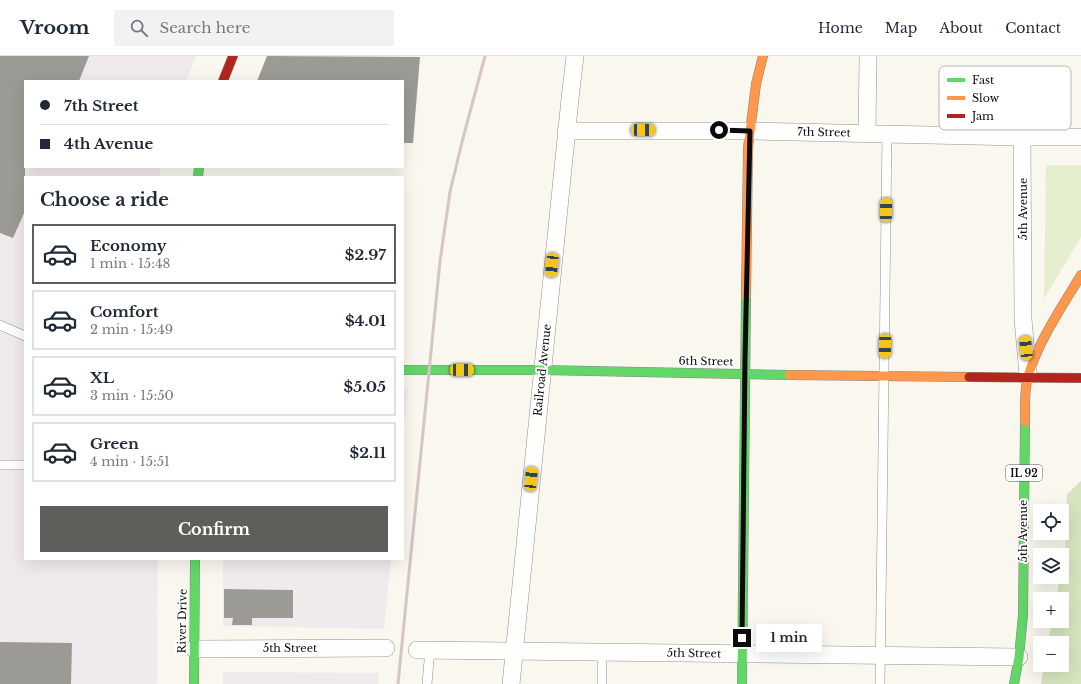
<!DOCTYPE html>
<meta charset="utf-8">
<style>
:root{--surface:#fff;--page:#f2f2f3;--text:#1f2937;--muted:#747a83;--line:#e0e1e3;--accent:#5f5e5b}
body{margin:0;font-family:"Libre Baskerville",serif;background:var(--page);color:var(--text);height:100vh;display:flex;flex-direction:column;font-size:15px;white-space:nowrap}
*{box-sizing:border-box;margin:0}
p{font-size:13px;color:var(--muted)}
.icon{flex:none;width:22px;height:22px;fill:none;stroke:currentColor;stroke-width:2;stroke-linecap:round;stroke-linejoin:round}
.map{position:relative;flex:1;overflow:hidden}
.panel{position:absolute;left:24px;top:120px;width:380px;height:384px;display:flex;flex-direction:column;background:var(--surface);border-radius:0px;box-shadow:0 4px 16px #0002}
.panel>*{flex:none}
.hud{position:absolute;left:24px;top:24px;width:380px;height:88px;border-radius:0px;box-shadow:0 4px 16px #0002;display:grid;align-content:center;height:88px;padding:0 16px;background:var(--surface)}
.tools{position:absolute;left:1033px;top:448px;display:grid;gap:8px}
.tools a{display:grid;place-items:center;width:36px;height:36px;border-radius:0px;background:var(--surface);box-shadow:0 4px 16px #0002;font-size:20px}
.end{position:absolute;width:18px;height:18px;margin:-9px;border:5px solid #0b0b0b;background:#fff;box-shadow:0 0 0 2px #fff}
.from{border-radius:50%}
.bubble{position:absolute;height:28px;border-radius:0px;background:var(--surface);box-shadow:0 4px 16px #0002;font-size:13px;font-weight:700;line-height:28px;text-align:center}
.car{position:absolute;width:12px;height:24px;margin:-12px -6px;border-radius:5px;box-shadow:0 0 3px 1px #0007;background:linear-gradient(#f5c518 24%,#345 0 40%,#f5c518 0 76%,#345 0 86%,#f5c518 0)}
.hud b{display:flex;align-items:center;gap:14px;height:38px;font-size:15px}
.hud b+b{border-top:1px solid var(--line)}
.hud i{width:10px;height:10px;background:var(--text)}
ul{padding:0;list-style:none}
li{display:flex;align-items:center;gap:12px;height:60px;margin:0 8px 6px;padding:0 8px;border:2px solid var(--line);border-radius:0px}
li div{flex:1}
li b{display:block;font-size:15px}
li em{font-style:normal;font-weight:700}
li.on{border-color:var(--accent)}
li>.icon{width:36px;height:36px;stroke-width:1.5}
h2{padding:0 16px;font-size:18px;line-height:48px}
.primary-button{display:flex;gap:8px;margin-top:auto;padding:8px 16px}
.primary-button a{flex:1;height:46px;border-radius:0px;background:var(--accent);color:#fff;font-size:16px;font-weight:700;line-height:46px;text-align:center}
header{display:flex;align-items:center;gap:24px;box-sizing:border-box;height:56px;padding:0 20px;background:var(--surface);border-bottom:1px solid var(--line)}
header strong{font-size:19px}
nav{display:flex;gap:22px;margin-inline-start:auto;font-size:14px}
.search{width:280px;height:36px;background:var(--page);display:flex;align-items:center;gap:10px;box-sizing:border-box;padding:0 14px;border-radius:0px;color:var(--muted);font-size:15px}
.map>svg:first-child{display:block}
</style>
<header>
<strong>Vroom</strong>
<div class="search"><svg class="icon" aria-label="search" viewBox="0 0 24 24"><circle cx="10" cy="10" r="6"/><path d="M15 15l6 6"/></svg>Search here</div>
<nav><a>Home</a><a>Map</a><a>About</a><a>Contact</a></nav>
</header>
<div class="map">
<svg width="1081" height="628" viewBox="0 0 1081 628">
<rect width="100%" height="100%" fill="#faf7ef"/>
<path fill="#f0eaec" d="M0 0H196L186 25H25V111H160V121H25V503H158L157 628H0Z
M403 332H408L403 381Z
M223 503H391L384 573 223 570Z
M223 616 379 617 378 628H223Z"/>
<path fill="#e5eecf" d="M1046 109H1081V181L1044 243Z"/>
<path fill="#d6e5be" d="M1081 425V628H1041L1044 609H1062V587H1048L1052 565H1062V543H1056L1060 521H1062V510L1065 492 1067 438Z"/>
<path fill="#9c9a95" d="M0 0H89L79 25H25V155L13 182 0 177Z
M267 0 420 1 413 87H403V25H257Z
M224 533 293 534V562H252V569H232L233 562H224Z
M0 586 72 587 71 628H0Z"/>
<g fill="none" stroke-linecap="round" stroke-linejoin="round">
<defs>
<path id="lane" d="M0 269 25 280
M0 409H25
M602 596V628
M427 628 430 593
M880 628 887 78"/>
<path id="street" d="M566 75H750L1022 81H1081
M867 77 868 0
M1022 81 1023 263 1028 319
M194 593 386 592
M417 594 1019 601
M511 628 570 43 575 0"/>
<path id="fast" d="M198 121 199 111
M403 314H541L789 319
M194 628 195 503
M742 628 746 240
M1014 628 1019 601 1023 559 1025 366"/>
<path id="slow" d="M746 240 748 92 756 28 763 0
M789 319 969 321
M1025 366C1025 352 1024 335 1028 320 1039 284 1062 251 1081 219"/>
<path id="jam" d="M223 25 233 0
M969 321 1081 322"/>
</defs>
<use href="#lane" stroke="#93918e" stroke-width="10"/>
<use href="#street" stroke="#93918e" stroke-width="18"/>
<use href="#fast" stroke="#898884" stroke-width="10"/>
<use href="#slow" stroke="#898884" stroke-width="10"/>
<use href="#jam" stroke="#898884" stroke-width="10"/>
<use href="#lane" stroke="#fefefd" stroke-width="9"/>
<use href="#street" stroke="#fefefd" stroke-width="17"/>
<use href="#fast" stroke="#63d668" stroke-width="9"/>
<use href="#slow" stroke="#ff974d" stroke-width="9"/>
<use href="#jam" stroke="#b3261e" stroke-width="9"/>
<path stroke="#d5c5c5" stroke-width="3" d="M398 628 440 205 450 136 462 86 485 0"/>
</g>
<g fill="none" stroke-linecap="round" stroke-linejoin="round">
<path stroke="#0b0b0b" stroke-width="5" d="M719 74 750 75 745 303 742 582"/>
</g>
<g text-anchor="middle" stroke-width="4" stroke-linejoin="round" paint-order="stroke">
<rect fill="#fff" stroke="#545454" stroke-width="1" x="1006" y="409" width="36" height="16" rx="3"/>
<g font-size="10" font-weight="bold" fill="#0b0b0b">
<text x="1024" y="421">IL 92</text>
</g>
<g font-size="11" fill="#0b0b0b" stroke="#fff">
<text transform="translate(824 76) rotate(1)" y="4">7th Street</text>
<text transform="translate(1023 153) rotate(-90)" y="4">5th Avenue</text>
<text transform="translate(706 305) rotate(1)" y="4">6th Street</text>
<text transform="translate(542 314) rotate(-84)" y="4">Railroad Avenue</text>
<text transform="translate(1023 475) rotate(-90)" y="4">5th Avenue</text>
<text transform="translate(182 565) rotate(-89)" y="4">River Drive</text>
<text x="290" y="596">5th Street</text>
<text transform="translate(694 597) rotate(1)" y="4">5th Street</text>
</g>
</g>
<rect x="939" y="10" width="132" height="64" rx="6" fill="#fff" stroke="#b6b6b6" stroke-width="1"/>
<rect x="947" y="22" width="18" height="4" fill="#63d668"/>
<rect x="947" y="40" width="18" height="4" fill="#ff974d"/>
<rect x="947" y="58" width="18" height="4" fill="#b3261e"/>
<g font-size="11" fill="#0b0b0b">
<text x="972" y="28">Fast</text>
<text x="972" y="46">Slow</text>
<text x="972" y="64">Jam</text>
</g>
</svg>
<div class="tools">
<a><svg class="icon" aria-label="locate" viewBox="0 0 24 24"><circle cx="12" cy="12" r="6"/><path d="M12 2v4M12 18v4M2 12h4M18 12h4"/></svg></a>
<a><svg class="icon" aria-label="layers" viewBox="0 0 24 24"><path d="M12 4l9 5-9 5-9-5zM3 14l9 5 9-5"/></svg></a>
<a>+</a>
<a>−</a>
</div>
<i class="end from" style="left:719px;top:74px"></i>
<i class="end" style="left:742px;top:582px"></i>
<div class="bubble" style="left:756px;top:568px;width:66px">1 min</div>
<i class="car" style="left:643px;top:74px;rotate:90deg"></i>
<i class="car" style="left:886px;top:154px;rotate:1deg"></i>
<i class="car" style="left:552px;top:209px;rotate:186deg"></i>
<i class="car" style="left:885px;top:290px;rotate:181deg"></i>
<i class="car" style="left:1026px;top:292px;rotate:354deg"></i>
<i class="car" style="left:462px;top:314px;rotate:90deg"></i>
<i class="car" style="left:531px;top:423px;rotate:6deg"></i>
<div class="hud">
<b><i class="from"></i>7th Street</b>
<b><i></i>4th Avenue</b>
</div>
<section class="panel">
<h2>Choose a ride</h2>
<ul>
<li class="on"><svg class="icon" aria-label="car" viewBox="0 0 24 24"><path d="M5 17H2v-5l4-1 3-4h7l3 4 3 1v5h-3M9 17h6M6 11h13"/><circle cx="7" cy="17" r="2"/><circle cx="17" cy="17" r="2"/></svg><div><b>Economy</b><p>1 min · 15:48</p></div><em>$2.97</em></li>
<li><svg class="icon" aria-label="car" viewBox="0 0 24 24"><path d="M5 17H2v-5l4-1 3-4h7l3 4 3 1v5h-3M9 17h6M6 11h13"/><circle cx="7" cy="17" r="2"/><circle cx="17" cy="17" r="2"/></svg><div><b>Comfort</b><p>2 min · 15:49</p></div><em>$4.01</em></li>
<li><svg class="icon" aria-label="car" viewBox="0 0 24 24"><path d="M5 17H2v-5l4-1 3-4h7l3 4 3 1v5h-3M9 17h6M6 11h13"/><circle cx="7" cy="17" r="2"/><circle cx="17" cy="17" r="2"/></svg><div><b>XL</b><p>3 min · 15:50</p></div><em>$5.05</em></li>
<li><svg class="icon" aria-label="car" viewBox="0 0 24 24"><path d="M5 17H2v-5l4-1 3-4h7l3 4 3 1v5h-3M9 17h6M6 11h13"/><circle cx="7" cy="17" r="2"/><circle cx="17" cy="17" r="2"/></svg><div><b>Green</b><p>4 min · 15:51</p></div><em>$2.11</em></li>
</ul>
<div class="primary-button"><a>Confirm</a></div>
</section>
</div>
